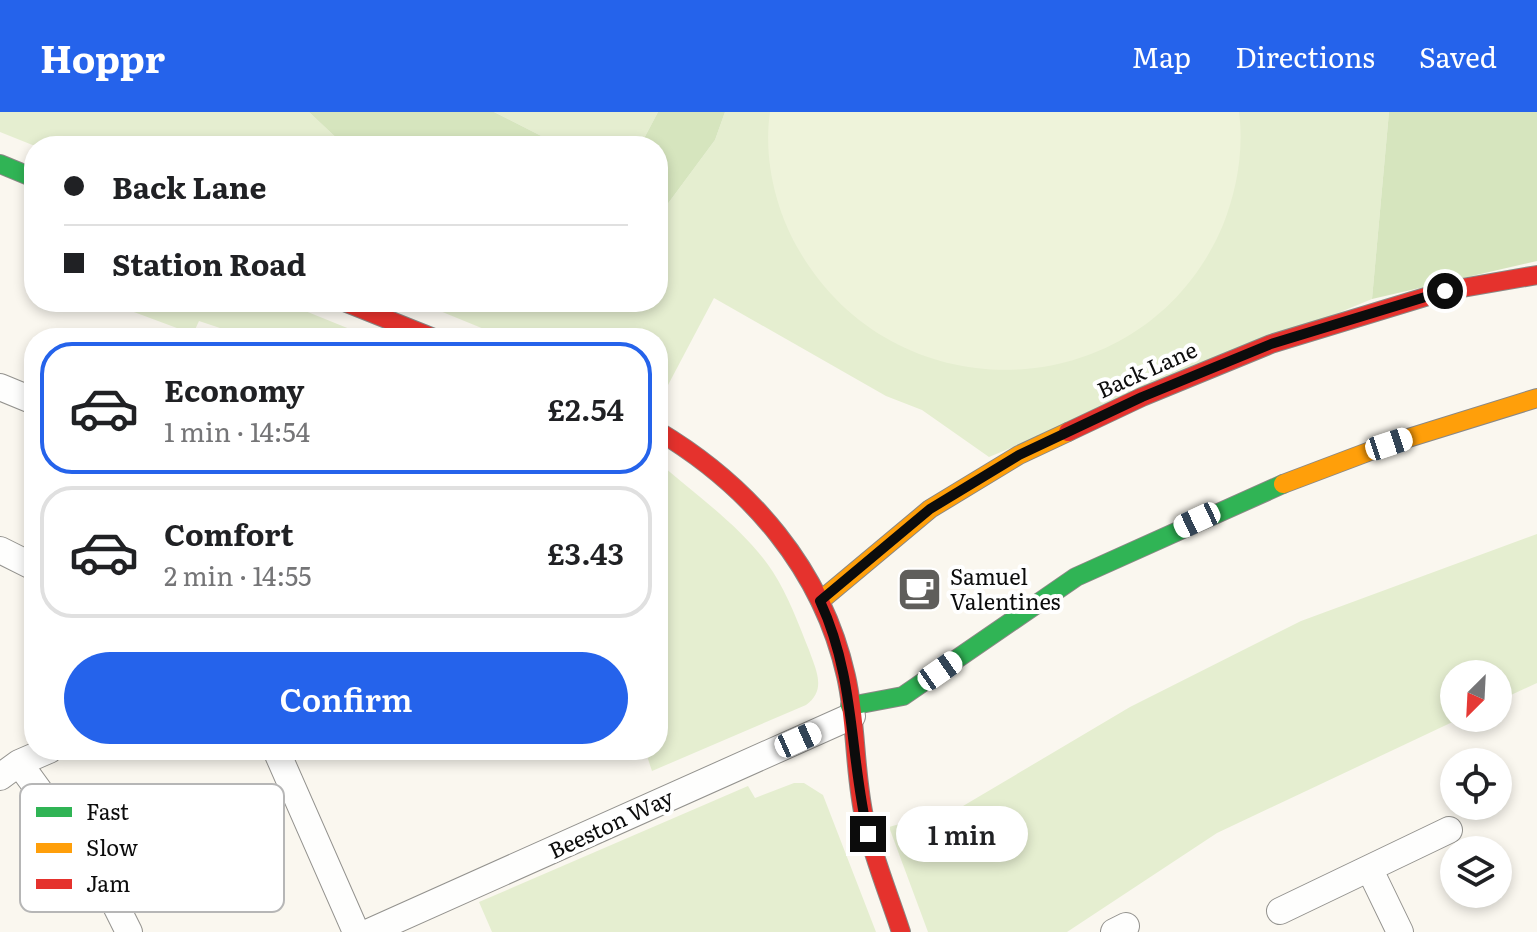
<!DOCTYPE html>
<meta charset="utf-8">
<style>
:root{--surface:#fff;--page:#f2f2f2;--text:#202124;--muted:#757577;--line:#e0e0e0;--accent:#2563eb}
body{margin:0;font-family:Literata,serif;background:var(--page);color:var(--text);height:100vh;display:flex;flex-direction:column;font-size:30px;white-space:nowrap}
*{box-sizing:border-box;margin:0}
p{font-size:26px;color:var(--muted)}
.icon{flex:none;width:44px;height:44px;fill:none;stroke:currentColor;stroke-width:2;stroke-linecap:round;stroke-linejoin:round}
.map{position:relative;flex:1;overflow:hidden}
.panel{position:absolute;left:24px;top:216px;width:644px;height:432px;display:flex;flex-direction:column;background:var(--surface);border-radius:32px;box-shadow:0 4px 12px #0003}
.panel>*{flex:none}
.guide{position:absolute;left:24px;top:24px;width:644px;height:176px;border-radius:32px;box-shadow:0 4px 12px #0003;display:grid;align-content:center;height:176px;padding:0 40px;background:var(--surface)}
.needle{width:52px;rotate:204deg}
.buttons{position:absolute;left:1440px;top:548px;display:grid;gap:16px}
.buttons a{display:grid;place-items:center;width:72px;height:72px;border-radius:50%;background:var(--surface);box-shadow:0 4px 12px #0003;font-size:40px}
.end{position:absolute;width:36px;height:36px;margin:-18px;border:10px solid #0c0c0c;background:#fff;box-shadow:0 0 0 4px #fff}
.from{border-radius:50%}
.bubble{position:absolute;height:56px;border-radius:28px;background:var(--surface);box-shadow:0 4px 12px #0003;font-size:26px;font-weight:600;line-height:56px;text-align:center}
.car{position:absolute;width:24px;height:48px;margin:-24px -12px;border-radius:10px;box-shadow:0 0 6px 2px #0007;background:linear-gradient(#fff 24%,#345 0 40%,#fff 0 76%,#345 0 86%,#fff 0)}
.guide b{display:flex;align-items:center;gap:28px;height:76px;font-size:30px}
.guide b+b{border-top:2px solid var(--line)}
.guide i{width:20px;height:20px;background:var(--text)}
ul{padding:14px 0 0;list-style:none}
li{display:flex;align-items:center;gap:24px;height:132px;margin:0 16px 12px;padding:0 24px;border:4px solid var(--line);border-radius:32px}
li div{flex:1}
li b{display:block;font-size:30px}
li em{font-style:normal;font-weight:600}
li.active{border-color:var(--accent)}
li>.icon{width:72px;height:72px;stroke-width:1.5}
.primary-button{display:flex;gap:16px;margin-top:auto;padding:16px 40px}
.primary-button a{flex:1;height:92px;border-radius:48px;background:var(--accent);color:#fff;font-size:32px;font-weight:600;line-height:92px;text-align:center}
header{display:flex;align-items:center;gap:48px;box-sizing:border-box;height:112px;padding:0 40px;background:var(--accent);color:#fff}
header strong{font-size:38px}
nav{display:flex;gap:44px;margin-inline-start:auto;font-size:28px}
.map>svg:first-child{display:block}
</style>
<header>
<strong>Hoppr</strong>
<nav><a>Map</a><a>Directions</a><a>Saved</a></nav>
</header>
<div class="map">
<svg width="1537" height="820" viewBox="0 0 1537 820">
<rect width="100%" height="100%" fill="#faf7ef"/>
<path fill="#e5eed0" d="M0 0H309L345 34H35L0 20Z
M494 0H658L640 34H561Z
M725 0H1389L1372 187 989 345 922 298 886 284 714 186 658 292V226H506L418 190H658V105L715 28Z
M107 190H283L372 226H250L199 209 193 222Z
M658 350C697 384 745 417 773 460 788 483 799 513 809 538 816 558 827 578 806 593L652 659 645 638H658Z
M1537 422V571L1498 589V562H1454V606H1461L1217 721 1067 820H928L889 715 963 694 1130 595 1301 509Z
M794 671H804L823 683 876 820H492L479 790 748 674 755 686Z"/>
<path fill="#d6e5be" d="M309 0H494L561 34H345Z
M658 0H725L715 28 658 105V34H640Z
M1389 0H1537V149L1372 187Z"/>
<path fill="#eef3da" d="M770 0H1239C1244 38 1237 78 1223 113 1147 294 899 308 800 140 776 100 763 47 770 0Z"/>
<g fill="none" stroke-linecap="round" stroke-linejoin="round">
<defs>
<path id="street" d="M0 275 34 289
M0 438 34 455
M276 638 356 820
M19 651 101 764 129 820
M0 665 19 651 49 638
M1370 758 1400 820
M1280 799 1449 718
M369 820 852 604
M1114 820 1126 814"/>
<path id="fast" d="M0 52 34 66
M850 594 903 584 1076 465 1283 372"/>
<path id="slow" d="M1283 372 1389 332 1537 286
M820 489 930 397 1019 343 1068 320"/>
<path id="jam" d="M344 190 434 226
M658 319C750 374 822 457 846 564 857 612 854 662 865 709 874 747 889 783 901 820
M1068 320 1142 285 1271 232 1445 179 1537 163"/>
</defs>
<use href="#street" stroke="#93928e" stroke-width="28"/>
<use href="#fast" stroke="#8a8885" stroke-width="20"/>
<use href="#slow" stroke="#8a8885" stroke-width="20"/>
<use href="#jam" stroke="#8a8885" stroke-width="20"/>
<use href="#street" stroke="#fefefd" stroke-width="26"/>
<use href="#fast" stroke="#30b455" stroke-width="18"/>
<use href="#slow" stroke="#ff9f0a" stroke-width="18"/>
<use href="#jam" stroke="#e5322d" stroke-width="18"/>
</g>
<g fill="none" stroke-linecap="round" stroke-linejoin="round">
<path stroke="#0c0c0c" stroke-width="10" d="M868 722C849 642 856 567 820 489L930 397 1019 343 1142 285 1271 232 1445 179"/>
</g>
<defs>
<symbol id="cafe-square" viewBox="-11 -11 22 22"><rect x="-9" y="-9" width="18" height="18" rx="4" fill="#5f5e5b" stroke="#fff"/><path d="M-5.5-4.5H6V0H3Q3 3.5 0 3.5H-2.5Q-5.5 3.5-5.5 0ZM3-3.2v2h1.7v-2ZM-6 4.5H4V6H-6Z" fill="#fff"/></symbol>
</defs>
<g fill-rule="evenodd">
<use href="#cafe-square" x="894" y="452" width="51" height="51"/>
</g>
<g text-anchor="middle" stroke-width="8" stroke-linejoin="round" paint-order="stroke">
<g font-size="22" fill="#0c0c0c" stroke="#fff">
<text transform="translate(1147 258) rotate(-24)" y="8">Back Lane</text>
<text transform="translate(611 712) rotate(-25)" y="8">Beeston Way</text>
</g>
<g font-size="22" fill="#0c0c0c" stroke="#fff" text-anchor="start">
<text x="950" y="473">Samuel<tspan x="950" dy="25">Valentines</tspan></text>
</g>
</g>
<rect x="20" y="672" width="264" height="128" rx="12" fill="#fff" stroke="#b6b6b6" stroke-width="2"/>
<rect x="36" y="695" width="36" height="10" fill="#30b455"/>
<rect x="36" y="731" width="36" height="10" fill="#ff9f0a"/>
<rect x="36" y="767" width="36" height="10" fill="#e5322d"/>
<g font-size="22" fill="#0c0c0c">
<text x="86" y="708">Fast</text>
<text x="86" y="744">Slow</text>
<text x="86" y="780">Jam</text>
</g>
</svg>
<div class="buttons">
<a><svg class="needle" viewBox="-14 -14 28 28"><path d="M0-13l5 13h-10z" fill="#e53935"/><path d="M0 13l5-13h-10z" fill="#757577"/></svg></a>
<a><svg class="icon" aria-label="locate" viewBox="0 0 24 24"><circle cx="12" cy="12" r="6"/><path d="M12 2v4M12 18v4M2 12h4M18 12h4"/></svg></a>
<a><svg class="icon" aria-label="layers" viewBox="0 0 24 24"><path d="M12 4l9 5-9 5-9-5zM3 14l9 5 9-5"/></svg></a>
</div>
<i class="end from" style="left:1445px;top:179px"></i>
<i class="end" style="left:868px;top:722px"></i>
<div class="bubble" style="left:896px;top:694px;width:132px">1 min</div>
<i class="car" style="left:1389px;top:332px;rotate:72deg"></i>
<i class="car" style="left:1197px;top:408px;rotate:245deg"></i>
<i class="car" style="left:940px;top:559px;rotate:55deg"></i>
<i class="car" style="left:798px;top:628px;rotate:66deg"></i>
<div class="guide">
<b><i class="from"></i>Back Lane</b>
<b><i></i>Station Road</b>
</div>
<section class="panel">
<ul>
<li class="active"><svg class="icon" aria-label="car" viewBox="0 0 24 24"><path d="M5 17H2v-5l4-1 3-4h7l3 4 3 1v5h-3M9 17h6M6 11h13"/><circle cx="7" cy="17" r="2"/><circle cx="17" cy="17" r="2"/></svg><div><b>Economy</b><p>1 min · 14:54</p></div><em>£2.54</em></li>
<li><svg class="icon" aria-label="car" viewBox="0 0 24 24"><path d="M5 17H2v-5l4-1 3-4h7l3 4 3 1v5h-3M9 17h6M6 11h13"/><circle cx="7" cy="17" r="2"/><circle cx="17" cy="17" r="2"/></svg><div><b>Comfort</b><p>2 min · 14:55</p></div><em>£3.43</em></li>
</ul>
<div class="primary-button"><a>Confirm</a></div>
</section>
</div>
